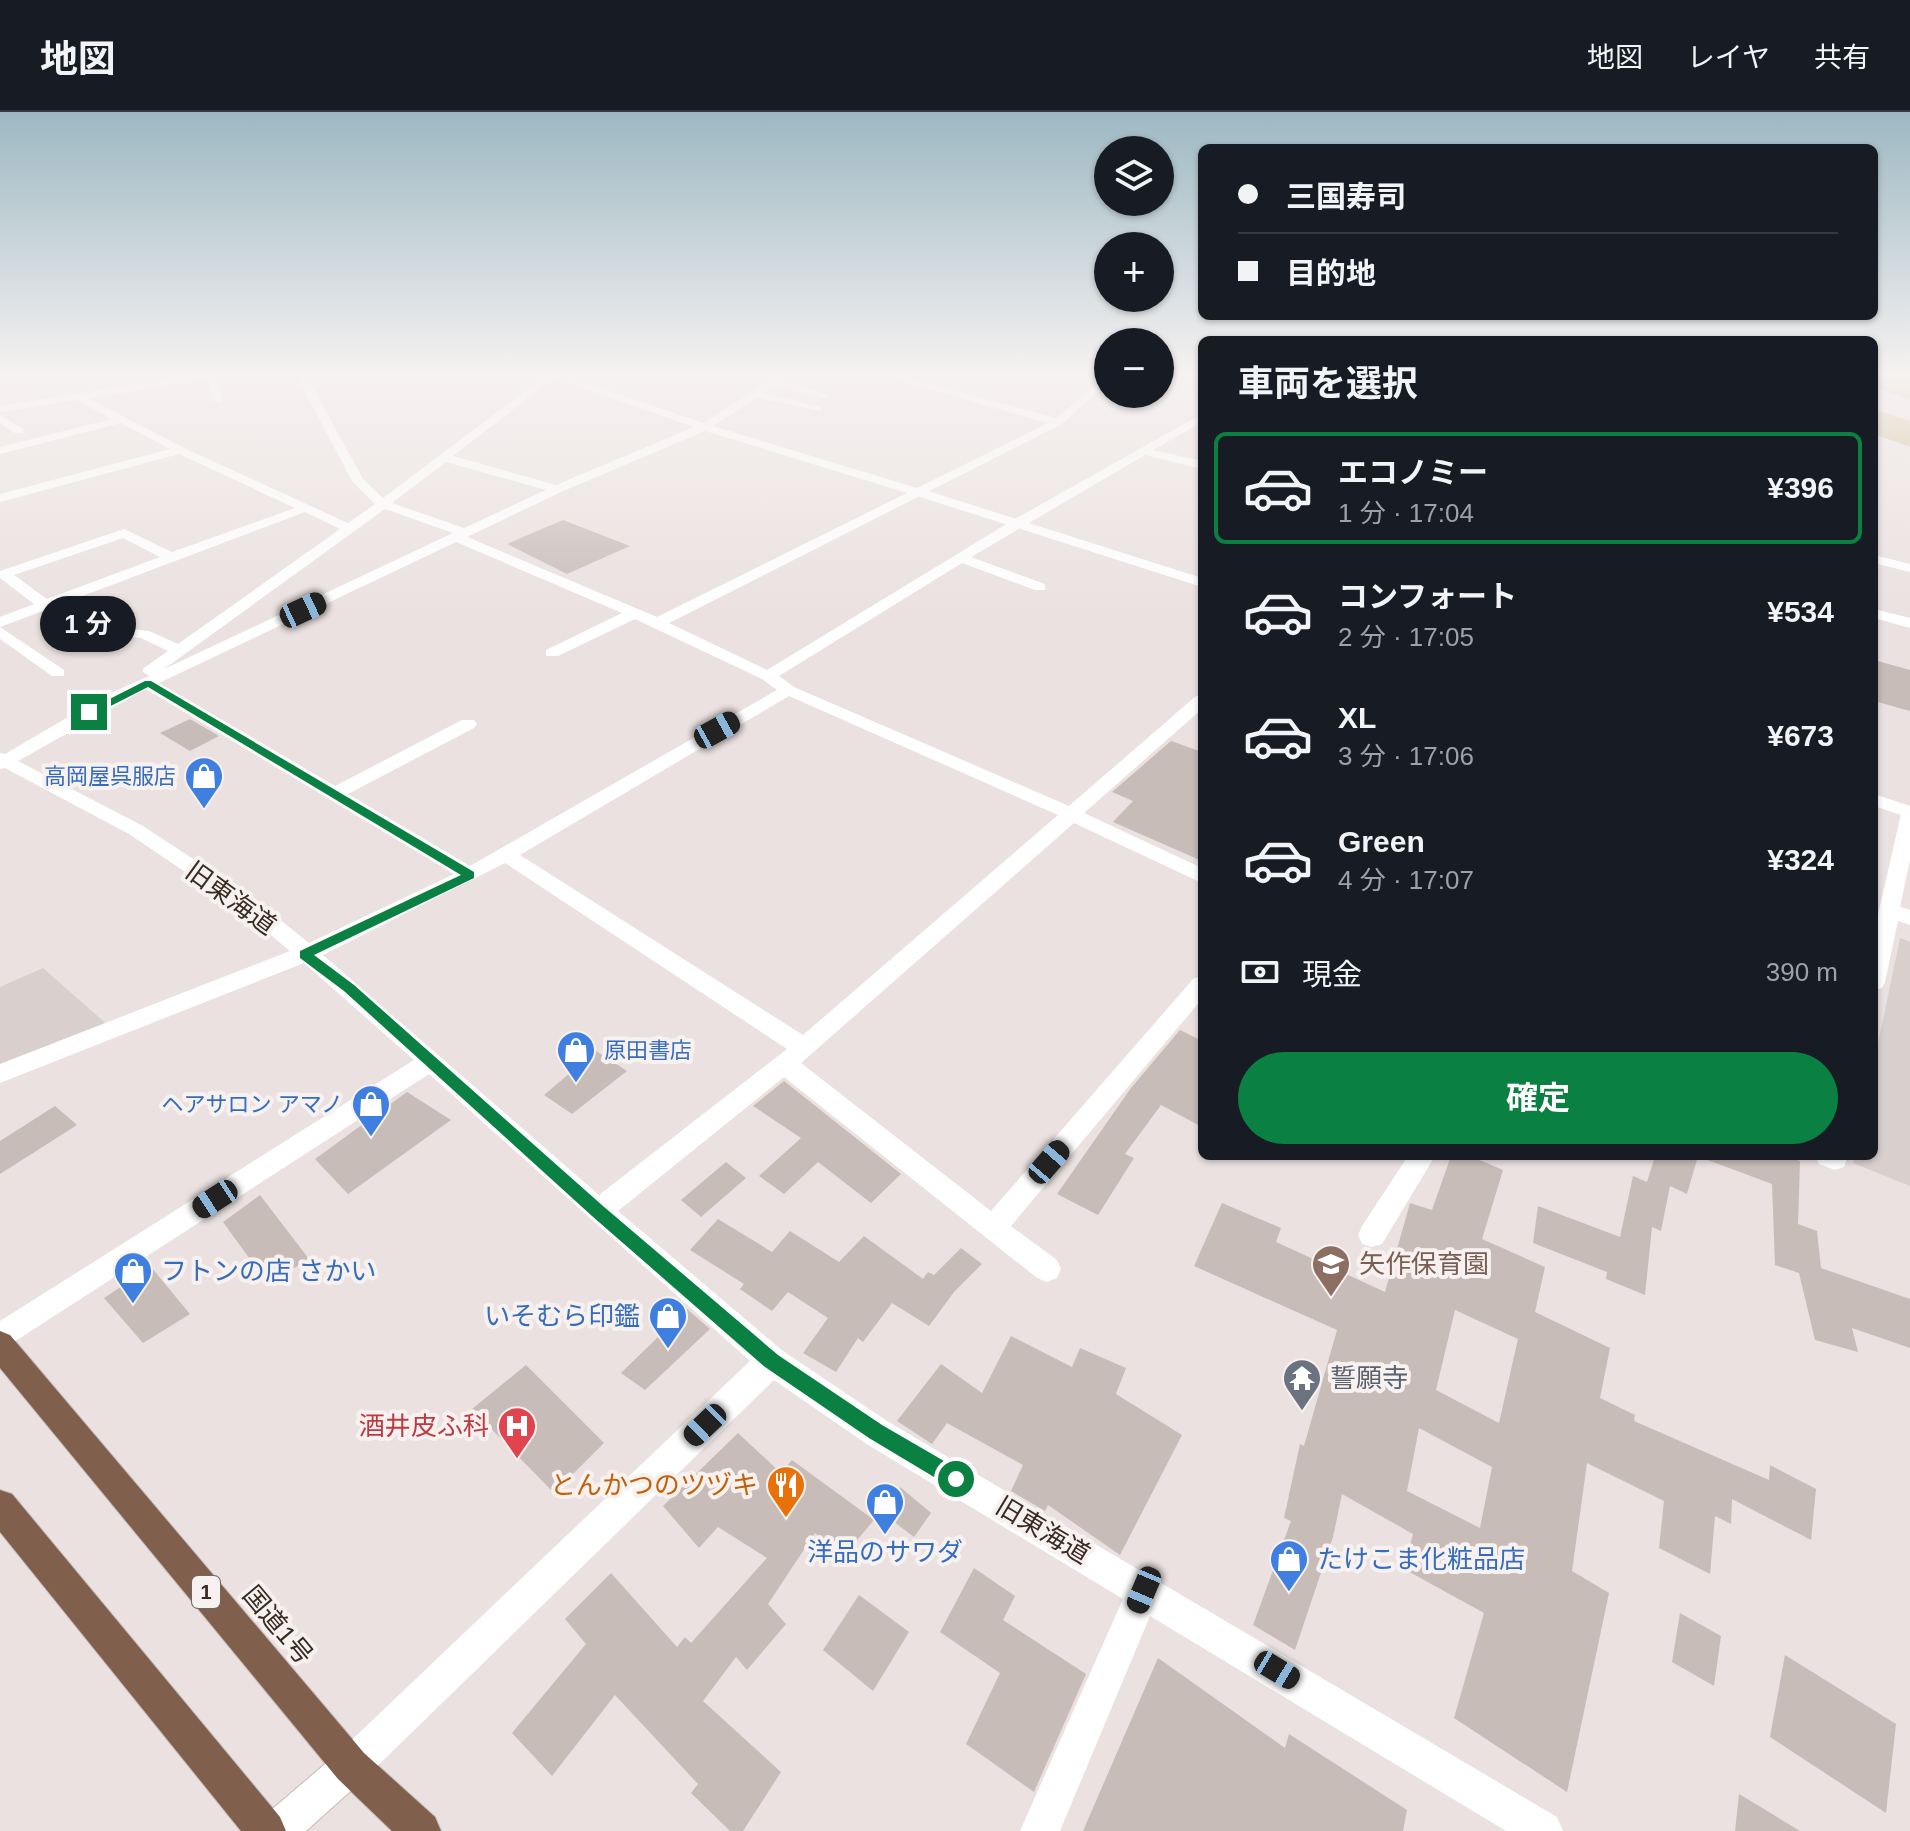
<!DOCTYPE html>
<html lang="ja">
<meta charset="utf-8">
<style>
:root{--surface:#171b24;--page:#20242c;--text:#f1f3f6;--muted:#9ea1a6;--line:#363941;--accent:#0b8043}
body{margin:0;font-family:Helvetica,"Noto Sans JP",sans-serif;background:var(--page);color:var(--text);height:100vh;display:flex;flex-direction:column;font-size:30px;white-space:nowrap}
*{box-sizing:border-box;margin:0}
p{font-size:26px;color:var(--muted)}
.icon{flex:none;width:44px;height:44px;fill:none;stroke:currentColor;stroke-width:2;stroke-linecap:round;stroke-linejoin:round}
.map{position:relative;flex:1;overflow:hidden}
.side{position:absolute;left:1198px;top:224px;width:680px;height:824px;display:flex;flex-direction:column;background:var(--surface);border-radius:12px;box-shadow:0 2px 6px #0004}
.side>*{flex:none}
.top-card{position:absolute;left:1198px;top:32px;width:680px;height:176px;border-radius:12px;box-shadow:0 2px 6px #0004;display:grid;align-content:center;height:176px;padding:0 40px;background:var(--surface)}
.buttons{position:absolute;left:1094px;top:24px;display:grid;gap:16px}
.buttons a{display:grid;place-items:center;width:80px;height:80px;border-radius:50%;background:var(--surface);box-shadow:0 2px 6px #0004;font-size:40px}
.end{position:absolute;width:36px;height:36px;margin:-18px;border:10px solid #0b8043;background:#fff;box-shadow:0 0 0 4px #fff}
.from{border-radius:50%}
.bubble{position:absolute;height:56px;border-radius:28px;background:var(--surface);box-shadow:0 2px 6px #0004;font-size:26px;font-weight:700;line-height:56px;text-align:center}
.car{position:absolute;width:24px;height:48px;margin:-24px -12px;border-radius:10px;box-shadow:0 0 6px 2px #0007;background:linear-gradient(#222 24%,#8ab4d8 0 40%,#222 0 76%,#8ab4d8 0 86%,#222 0)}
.top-card b{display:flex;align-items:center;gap:28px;height:76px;font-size:30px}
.top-card b+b{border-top:2px solid var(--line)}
.top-card i{width:20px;height:20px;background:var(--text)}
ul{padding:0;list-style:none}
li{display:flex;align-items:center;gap:24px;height:112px;margin:0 16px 12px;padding:0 24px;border:4px solid transparent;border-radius:12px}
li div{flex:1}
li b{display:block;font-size:30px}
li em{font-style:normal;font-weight:700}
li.active{border-color:var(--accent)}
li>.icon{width:72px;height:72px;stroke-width:1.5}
h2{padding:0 40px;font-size:36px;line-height:96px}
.pay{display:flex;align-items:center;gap:20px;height:88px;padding:0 40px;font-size:30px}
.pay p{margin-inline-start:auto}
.button{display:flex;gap:16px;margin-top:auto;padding:16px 40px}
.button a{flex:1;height:92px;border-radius:48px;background:var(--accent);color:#fff;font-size:32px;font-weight:700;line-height:92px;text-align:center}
header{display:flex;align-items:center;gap:48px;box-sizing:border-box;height:112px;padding:0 40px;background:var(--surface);border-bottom:2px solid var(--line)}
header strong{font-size:38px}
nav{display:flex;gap:44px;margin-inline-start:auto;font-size:28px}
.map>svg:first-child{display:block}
</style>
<header>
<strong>地図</strong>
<nav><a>地図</a><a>レイヤ</a><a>共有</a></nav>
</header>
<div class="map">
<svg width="1910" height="1719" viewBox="0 0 1910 1719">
<rect width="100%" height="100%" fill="#eae1e0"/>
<path fill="#d9d0ce" d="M1900 826 1910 830V1074L1853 1051 1854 1044H1874V951Z
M43 856 110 915 0 958V875Z"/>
<path fill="#ccbd8b" d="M1874 263H1910V288L1874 275Z
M1874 297 1910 309V335L1874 322Z"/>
<path fill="#c7bcb8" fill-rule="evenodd" d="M563 408 630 434 567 462 507 432Z
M1874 548 1910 558V599L1874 589Z
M190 607 219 624 190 639 160 621Z
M1171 629 1202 640V749L1113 710 1133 689 1112 680Z
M1180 918 1202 929V1015L1161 993 1125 1042 1134 1046 1098 1103 1057 1082 1131 976Z
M596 939 627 959 572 1002 544 983Z
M784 969 901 1062 871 1091 818 1050 784 1082 759 1064 801 1026 753 994Z
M407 980 451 1008 348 1082 315 1047Z
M55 994 77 1013 0 1062V1029Z
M1451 1044H1470L1503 1058 1482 1127 1545 1155 1535 1200 1610 1236 1600 1286 1635 1303 1634 1309 1769 1368 1770 1353 1816 1377 1811 1428 1732 1387 1731 1412 1715 1404 1710 1462 1659 1436 1664 1389 1587 1351 1572 1459 1609 1481 1567 1680 1454 1606 1484 1501 1404 1457 1413 1422 1342 1382 1333 1425 1295 1538 1253 1513 1291 1409 1284 1406 1300 1332 1304 1334 1337 1218 1194 1154 1222 1091 1281 1116 1276 1130 1385 1180 1410 1091 1432 1098ZM1455 1198 1518 1227 1499 1311 1436 1278ZM1419 1316 1492 1355 1480 1416 1407 1379Z
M1655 1044H1698L1687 1082 1670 1074 1661 1119 1652 1115 1645 1183 1606 1167 1607 1160 1533 1131 1538 1094 1620 1125 1633 1064 1647 1070Z
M1705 1044H1785L1800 1049 1798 1112 1817 1119 1821 1156 1910 1187V1236L1852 1216 1858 1240 1815 1228 1799 1161 1775 1153 1772 1072 1705 1047Z
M726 1050 746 1066 701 1105 681 1088Z
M260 1083 309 1147 268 1172 223 1110Z
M718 1107 772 1140 790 1119 839 1150 864 1124 923 1167 928 1160 934 1163 961 1136 982 1152 954 1180 929 1214 892 1191 863 1230 858 1226 836 1260 803 1241 828 1206 788 1180 772 1199 740 1177 744 1172 690 1138Z
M151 1155 190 1202 143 1231 104 1186Z
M687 1197 710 1217 645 1278 621 1261Z
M1011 1224 1072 1255 1080 1236 1126 1256 1116 1282 1182 1323 1120 1443 1048 1393 1045 1399 1011 1379 1023 1353 947 1311 932 1332 897 1309 941 1252 982 1281Z
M526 1253 604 1331 554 1381 472 1297Z
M738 1321 781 1361 792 1348 874 1408 842 1446 815 1421 768 1492 786 1512 747 1558 736 1545 703 1589 781 1660 743 1719H730L691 1681 698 1672 615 1583 552 1664 512 1621 586 1532 565 1507 611 1461 677 1535 685 1525 691 1531 767 1446 718 1415 699 1436 663 1394Z
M900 1375 931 1401 914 1425 881 1400Z
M974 1456 1015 1484 1003 1508 1086 1562 1034 1680 966 1632 1000 1561 940 1520Z
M859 1483 909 1520 873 1579 823 1538Z
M1680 1501 1721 1524 1714 1574 1672 1550Z
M1785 1543 1896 1612 1886 1701 1770 1625Z
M1158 1546 1285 1636 1289 1622 1407 1698 1403 1719H1083Z
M1739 1682 1800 1719H1735Z"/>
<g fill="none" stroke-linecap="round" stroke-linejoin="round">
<defs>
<path id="secondary" d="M351 1635 364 1641 370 1654 364 1667 306 1719H257L263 1705 338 1641Z"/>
<path id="trunk" d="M0 1219 10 1223 364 1641 435 1705 441 1719H392L338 1667 0 1256Z
M0 1378 12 1382 280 1705 286 1719H241L0 1420Z"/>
</defs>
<use href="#secondary" stroke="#c9b9b4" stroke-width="2"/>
<use href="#trunk" stroke="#c4bfbd" stroke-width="2"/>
<path fill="#fff" fill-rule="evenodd" d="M196 263H220L218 265 222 291 213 289 208 267 88 286 184 336 348 411 375 392 352 369 296 263H306L363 367 383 386 546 263H564L703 311 779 263H791L783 269 830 283 825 286 776 274 764 281 821 295V299L757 286 713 314 917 376 1048 311 881 263H897L1056 306 1108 263V270L1062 312 669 511 767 558 1013 408 1202 302V310L1153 338 1202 349V357L1145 343 971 445 1045 472V478H1035L962 451 779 564 794 575 1069 694 1196 584 1202 583V597L1084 701 1202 756V771L1074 711 801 951 991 1099 1194 866 1202 864V887L1011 1114 1057 1148 1061 1157 1057 1166 1047 1170 1037 1166 784 965 618 1099 783 1239 887 1309 1557 1705 1563 1719H1506L1150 1504 1060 1719H1020L1123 1487 865 1331 774 1268 364 1667 351 1673 338 1667 332 1654 338 1641 750 1249 429 962 0 1239V1209L414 948 304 851 0 971V952L290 839 240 797 129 722 5 656 0 657V641L5 642 104 584 149 564 142 559 144 556 168 539 141 526 117 523 59 493 0 515V505L34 492 0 466V459L124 417 172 440 295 396 179 342 0 390V382L170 337 121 311 0 342V335L112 307 76 288 0 300V294ZM554 266 694 315 556 373 453 344ZM705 319 907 381 657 505 467 425 561 380ZM446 350 546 378 464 416 392 391ZM385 397 453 421 164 557ZM305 400 340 417 178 532 149 519 125 516 72 488ZM123 426 160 445 47 487 14 463ZM456 430 622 501 546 538V544H558L635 507 762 567 777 578 470 754 348 682 474 616 477 612 474 608H462L335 674 159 571ZM146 577 454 762 309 831 254 787 143 714 18 649ZM789 584 1058 703 803 923 520 743ZM505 751 787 937 599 1083 323 843Z
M0 303 23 317V321H15L0 311Z
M1874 443 1910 452V460L1874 451Z
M1874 497 1910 506V516L1874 506Z
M0 515 64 558V564H52L0 527Z
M1910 696V748L1900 795 1910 798V813L1898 809 1885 870 1882 876 1874 878V820L1901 702Z
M1408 1044H1435L1382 1132 1372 1135 1362 1132 1358 1123 1362 1114Z
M1815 1044H1848L1844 1055 1835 1058 1819 1052Z"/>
<path fill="#fff" fill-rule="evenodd" d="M914 377H922L1202 466V475L914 383Z
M1874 682 1910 694V706L1874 694Z"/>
<use href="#secondary" fill="#fff" fill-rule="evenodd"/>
<use href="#trunk" fill="#80604c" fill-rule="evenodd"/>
</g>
<linearGradient id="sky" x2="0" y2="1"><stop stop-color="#9db8c3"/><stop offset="0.52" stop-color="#f6f2f1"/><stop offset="1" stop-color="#f6f2f1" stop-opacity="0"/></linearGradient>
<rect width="1910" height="504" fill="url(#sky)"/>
<path fill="#0b8043" d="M145 569H151L474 760V766L314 843 354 873 603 1094 778 1243 882 1313 963 1360 966 1367 963 1374 956 1377 949 1374 869 1326 765 1255 592 1104 344 879 300 846V839L461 763 148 575 93 603 84 600Z"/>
<defs>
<symbol id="shop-pin" viewBox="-11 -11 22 30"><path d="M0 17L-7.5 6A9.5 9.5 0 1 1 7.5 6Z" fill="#3f7fe0" stroke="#f7f1f0"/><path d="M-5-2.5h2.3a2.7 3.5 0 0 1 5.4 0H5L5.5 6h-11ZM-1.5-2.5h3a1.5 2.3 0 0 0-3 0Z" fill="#fff"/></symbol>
<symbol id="school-pin" viewBox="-11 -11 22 30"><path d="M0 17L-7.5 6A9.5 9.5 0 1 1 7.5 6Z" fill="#8d6e63" stroke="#f7f1f0"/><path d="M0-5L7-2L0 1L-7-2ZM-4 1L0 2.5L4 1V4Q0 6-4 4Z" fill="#fff"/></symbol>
<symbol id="temple-pin" viewBox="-11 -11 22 30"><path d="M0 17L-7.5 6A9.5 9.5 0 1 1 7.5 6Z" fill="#6b7280" stroke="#f7f1f0"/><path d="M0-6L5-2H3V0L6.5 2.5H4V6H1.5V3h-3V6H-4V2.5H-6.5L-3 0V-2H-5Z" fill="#fff"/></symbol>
<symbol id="hospital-pin" viewBox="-11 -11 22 30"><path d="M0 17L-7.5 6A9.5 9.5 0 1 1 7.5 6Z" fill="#e0444e" stroke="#f7f1f0"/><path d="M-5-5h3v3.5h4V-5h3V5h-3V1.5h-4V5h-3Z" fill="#fff"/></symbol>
<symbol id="restaurant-pin" viewBox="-11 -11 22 30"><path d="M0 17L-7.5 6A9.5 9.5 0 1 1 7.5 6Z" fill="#e8710a" stroke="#f7f1f0"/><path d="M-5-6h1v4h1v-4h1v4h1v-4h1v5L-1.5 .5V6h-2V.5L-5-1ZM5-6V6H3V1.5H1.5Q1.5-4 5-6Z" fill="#fff"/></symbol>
</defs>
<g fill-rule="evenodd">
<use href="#shop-pin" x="182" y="642" width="44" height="60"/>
<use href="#shop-pin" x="554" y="916" width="44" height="60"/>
<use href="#shop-pin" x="349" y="970" width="44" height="60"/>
<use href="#school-pin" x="1309" y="1130" width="44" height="60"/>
<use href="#shop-pin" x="111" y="1137" width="44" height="60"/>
<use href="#shop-pin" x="646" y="1182" width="44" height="60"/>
<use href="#temple-pin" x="1280" y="1244" width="44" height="60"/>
<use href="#hospital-pin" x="495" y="1292" width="44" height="60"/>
<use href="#restaurant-pin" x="764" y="1351" width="44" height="60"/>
<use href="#shop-pin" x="863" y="1368" width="44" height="60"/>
<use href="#shop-pin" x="1267" y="1425" width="44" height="60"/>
</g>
<g text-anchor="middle" stroke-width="8" stroke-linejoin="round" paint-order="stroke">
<rect fill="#f7f1f0" stroke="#726660" stroke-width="2" x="192" y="1464" width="28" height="32" rx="6"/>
<g font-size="20" font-weight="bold" fill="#392a22">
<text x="206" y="1487">1</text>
</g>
<g font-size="22" fill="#366cbe" stroke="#f7f1f0" text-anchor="end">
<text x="176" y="672">高岡屋呉服店</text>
<text x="604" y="946" text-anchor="start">原田書店</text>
<text x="343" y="1000">ヘアサロン アマノ</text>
</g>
<g font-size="26" fill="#392a22" stroke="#f7f1f0">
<text transform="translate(231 786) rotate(36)" y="9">旧東海道</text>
<text transform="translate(1043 1418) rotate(31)" y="9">旧東海道</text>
<text transform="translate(278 1513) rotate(50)" y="9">国道1号</text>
</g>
<g font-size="26" fill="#785e54" stroke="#f7f1f0" text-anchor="start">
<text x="1359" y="1161">矢作保育園</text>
</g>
<g font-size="26" fill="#366cbe" stroke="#f7f1f0" text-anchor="start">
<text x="161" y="1168">フトンの店 さかい</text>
<text x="640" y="1213" text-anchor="end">いそむら印鑑</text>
<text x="885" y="1449" text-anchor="middle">洋品のサワダ</text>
<text x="1317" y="1456">たけこま化粧品店</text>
</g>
<g font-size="26" fill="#5b616d" stroke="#f7f1f0" text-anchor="start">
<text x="1330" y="1275">誓願寺</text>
</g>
<g font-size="26" fill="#be3a42" stroke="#f7f1f0" text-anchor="end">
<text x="489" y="1323">酒井皮ふ科</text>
</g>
<g font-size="26" fill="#c56008" stroke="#f7f1f0" text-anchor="end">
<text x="758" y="1382">とんかつのツヅキ</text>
</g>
</g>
</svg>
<div class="buttons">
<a><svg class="icon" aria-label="layers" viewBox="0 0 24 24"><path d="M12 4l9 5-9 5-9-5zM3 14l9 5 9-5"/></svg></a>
<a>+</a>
<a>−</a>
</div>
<i class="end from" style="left:956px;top:1367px"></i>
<i class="end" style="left:89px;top:600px"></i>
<div class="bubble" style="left:40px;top:484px;width:96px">1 分</div>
<i class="car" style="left:303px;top:498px;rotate:65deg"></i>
<i class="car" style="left:717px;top:618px;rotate:61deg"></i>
<i class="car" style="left:1049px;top:1050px;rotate:41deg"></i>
<i class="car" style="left:215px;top:1087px;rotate:237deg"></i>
<i class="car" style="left:705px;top:1313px;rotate:226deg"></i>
<i class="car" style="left:1144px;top:1478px;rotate:203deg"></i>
<i class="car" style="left:1277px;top:1558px;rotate:121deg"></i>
<div class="top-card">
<b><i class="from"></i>三国寿司</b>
<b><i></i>目的地</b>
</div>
<section class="side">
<h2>車両を選択</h2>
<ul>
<li class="active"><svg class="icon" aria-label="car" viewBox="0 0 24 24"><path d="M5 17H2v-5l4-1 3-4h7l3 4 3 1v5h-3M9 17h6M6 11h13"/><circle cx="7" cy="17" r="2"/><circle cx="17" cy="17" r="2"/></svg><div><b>エコノミー</b><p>1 分 · 17:04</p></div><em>¥396</em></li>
<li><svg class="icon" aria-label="car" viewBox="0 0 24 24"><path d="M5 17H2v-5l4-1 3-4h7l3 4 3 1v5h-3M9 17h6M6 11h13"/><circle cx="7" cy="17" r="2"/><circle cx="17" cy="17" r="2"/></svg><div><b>コンフォート</b><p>2 分 · 17:05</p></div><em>¥534</em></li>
<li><svg class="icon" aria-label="car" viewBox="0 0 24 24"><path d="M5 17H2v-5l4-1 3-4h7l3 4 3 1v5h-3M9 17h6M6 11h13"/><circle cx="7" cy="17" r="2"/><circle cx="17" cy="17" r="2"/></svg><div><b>XL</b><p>3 分 · 17:06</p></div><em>¥673</em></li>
<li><svg class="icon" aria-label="car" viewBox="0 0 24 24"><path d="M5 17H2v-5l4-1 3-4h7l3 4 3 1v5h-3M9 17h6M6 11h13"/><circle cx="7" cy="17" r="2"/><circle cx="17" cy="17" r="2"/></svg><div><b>Green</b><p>4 分 · 17:07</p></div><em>¥324</em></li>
</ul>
<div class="pay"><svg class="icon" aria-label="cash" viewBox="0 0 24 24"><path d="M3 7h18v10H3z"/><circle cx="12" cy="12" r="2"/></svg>現金<p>390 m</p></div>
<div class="button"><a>確定</a></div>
</section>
</div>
